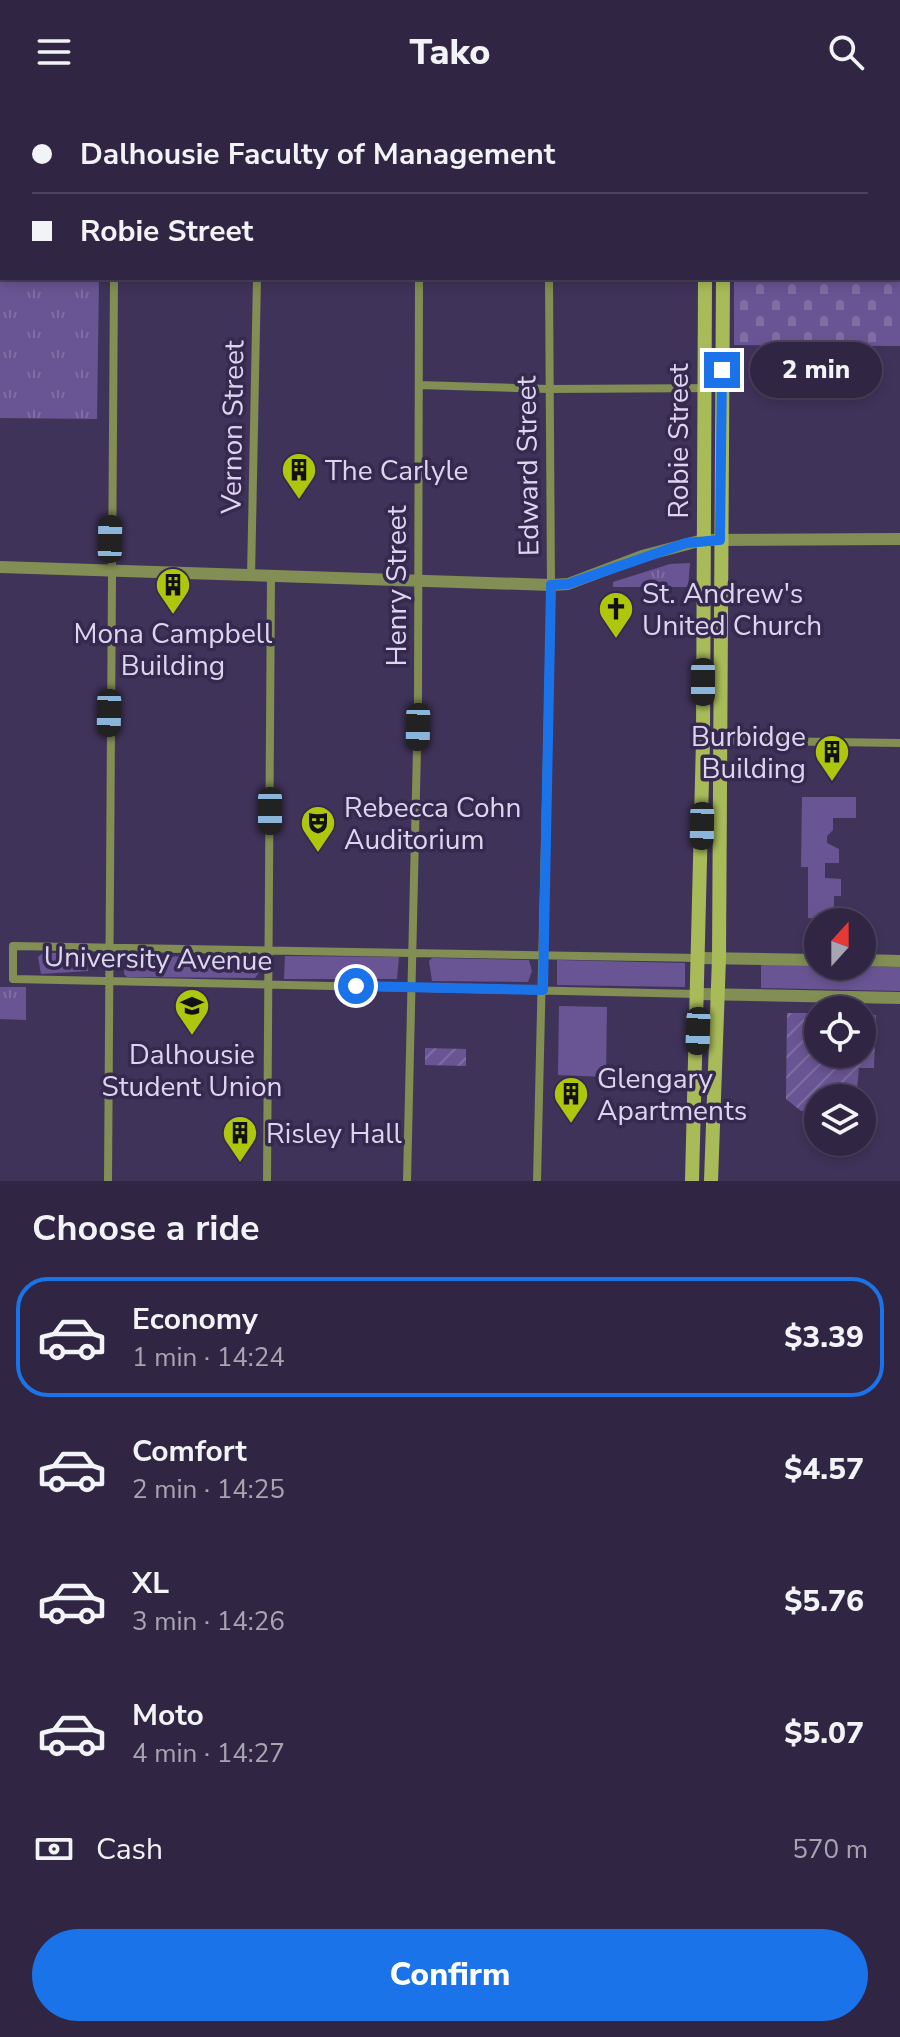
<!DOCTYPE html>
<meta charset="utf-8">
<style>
:root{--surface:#302644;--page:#3c324f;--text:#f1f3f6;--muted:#a8a5b2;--line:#4b435d;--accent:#1a73e8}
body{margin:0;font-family:"Nunito Sans",sans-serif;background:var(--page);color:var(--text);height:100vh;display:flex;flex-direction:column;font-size:30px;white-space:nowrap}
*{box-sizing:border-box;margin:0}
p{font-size:26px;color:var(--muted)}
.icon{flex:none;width:44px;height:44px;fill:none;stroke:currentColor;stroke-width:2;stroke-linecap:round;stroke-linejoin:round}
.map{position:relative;height:1077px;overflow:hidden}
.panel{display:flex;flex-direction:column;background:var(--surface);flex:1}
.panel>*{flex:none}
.banner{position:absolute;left:0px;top:0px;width:900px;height:176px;box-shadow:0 4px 12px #0003,0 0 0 2px var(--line);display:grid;align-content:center;height:176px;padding:0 32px;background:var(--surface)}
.needle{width:52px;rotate:21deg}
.fabs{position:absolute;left:804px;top:804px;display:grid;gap:16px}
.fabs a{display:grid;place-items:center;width:72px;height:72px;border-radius:50%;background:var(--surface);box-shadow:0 4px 12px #0003,0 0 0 2px var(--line);font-size:40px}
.end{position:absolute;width:36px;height:36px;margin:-18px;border:10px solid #1a73e8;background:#fff;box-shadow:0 0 0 4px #fff}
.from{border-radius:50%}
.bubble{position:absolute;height:56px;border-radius:28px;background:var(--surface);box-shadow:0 4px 12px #0003,0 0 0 2px var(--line);font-size:26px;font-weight:800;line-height:56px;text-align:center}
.car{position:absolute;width:24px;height:48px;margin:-24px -12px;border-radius:10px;box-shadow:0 0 6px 2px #0007;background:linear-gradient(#222 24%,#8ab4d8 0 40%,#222 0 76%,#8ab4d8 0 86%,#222 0)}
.banner b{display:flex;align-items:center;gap:28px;height:76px;font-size:30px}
.banner b+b{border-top:2px solid var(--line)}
.banner i{width:20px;height:20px;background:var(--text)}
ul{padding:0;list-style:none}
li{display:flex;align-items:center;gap:24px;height:120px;margin:0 16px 12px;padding:0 16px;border:4px solid transparent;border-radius:32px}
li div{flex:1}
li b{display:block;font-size:30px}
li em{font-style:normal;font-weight:800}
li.active{border-color:var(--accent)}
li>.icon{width:72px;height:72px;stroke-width:1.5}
h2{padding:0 32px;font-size:36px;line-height:96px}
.pay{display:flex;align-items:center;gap:20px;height:88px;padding:0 32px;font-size:30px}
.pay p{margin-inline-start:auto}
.primary-button{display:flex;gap:16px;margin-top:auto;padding:16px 32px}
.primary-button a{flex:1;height:92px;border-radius:48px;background:var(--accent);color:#fff;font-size:32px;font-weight:800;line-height:92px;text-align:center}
header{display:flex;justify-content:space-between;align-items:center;height:104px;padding:0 32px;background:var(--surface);font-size:36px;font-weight:800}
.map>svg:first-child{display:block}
</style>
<header><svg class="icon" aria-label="menu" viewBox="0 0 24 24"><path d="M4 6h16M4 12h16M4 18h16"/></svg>Tako<svg class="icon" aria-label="search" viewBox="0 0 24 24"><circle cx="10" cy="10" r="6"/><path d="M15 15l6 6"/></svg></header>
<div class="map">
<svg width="900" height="1077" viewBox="0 0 900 1077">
<defs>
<pattern id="cemetery-stones" width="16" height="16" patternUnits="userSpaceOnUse" patternTransform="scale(2)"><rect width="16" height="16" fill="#6a5594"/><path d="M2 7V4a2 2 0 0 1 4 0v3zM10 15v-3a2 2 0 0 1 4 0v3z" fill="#7f6da3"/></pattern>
<pattern id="park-tufts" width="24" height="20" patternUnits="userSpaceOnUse" patternTransform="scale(2)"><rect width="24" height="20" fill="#6a5594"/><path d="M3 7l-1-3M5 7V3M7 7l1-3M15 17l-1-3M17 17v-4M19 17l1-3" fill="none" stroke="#7f6da3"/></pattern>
<pattern id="garden-furrows" width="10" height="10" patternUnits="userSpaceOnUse" patternTransform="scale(2)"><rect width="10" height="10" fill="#6a5594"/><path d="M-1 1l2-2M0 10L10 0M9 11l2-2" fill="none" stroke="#7f6da3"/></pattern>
</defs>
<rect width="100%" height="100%" fill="#40335a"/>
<path fill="#6a5594" d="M802 693H856V714H833V726L827 732V739L839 745V759H825V774L841 775V792H834V806H826L817 815 808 814V763H801Z
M43 849H84L88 852V867L41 870 38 853Z
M126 852 256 853 258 870 255 874 127 873 124 870Z
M285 852 399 853 397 875H284Z
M432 854 529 856 532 867 528 878 432 877 429 857Z
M557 856 685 859V883L557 881Z
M761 859 900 863V887L761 884Z
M559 902 607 903 606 973 558 971Z"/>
<path fill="url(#cemetery-stones)" d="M734 0H900V242L734 241V174H898V2Z"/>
<path fill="url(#park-tufts)" d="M99 174 97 315 0 314V176Z
M690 459 688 483H613V478L670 460Z
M0 883H26V916L0 915Z"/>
<path fill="url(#garden-furrows)" d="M787 909H818V950H862V910L876 911 874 964H859L856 994H818V1008L801 1007 786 995Z
M425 944 466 945V962L425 961Z"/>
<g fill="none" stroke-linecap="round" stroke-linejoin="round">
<path stroke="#828e53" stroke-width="8" d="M549 0V2
M281 2V0
M423 2V0
M0 169H2
M419 281 548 285 722 284
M251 473 257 174
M703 636 900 639
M697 890 13 875V842L699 854
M108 1077 114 174
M267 1077 271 474
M407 1077 418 601 419 174
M537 1077 551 481 549 174"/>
<path stroke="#828e53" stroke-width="12" d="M0 463 551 481 568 480 642 452 703 436 900 435
M700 854 818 856
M862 856 900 857
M699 890 900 894"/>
<path stroke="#a9bb59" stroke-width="14" d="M707 2V0
M725 2V0
M692 1077 703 636 705 174
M711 1077 719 854 723 174"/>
</g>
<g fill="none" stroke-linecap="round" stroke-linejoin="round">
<path stroke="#1a73e8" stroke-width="10" d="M356 882 543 886 551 481 568 480 686 439 720 436 722 266"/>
</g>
<defs>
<symbol id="building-pin" viewBox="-11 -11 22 30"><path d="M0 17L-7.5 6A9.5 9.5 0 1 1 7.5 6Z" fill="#aec60c" stroke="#36294f"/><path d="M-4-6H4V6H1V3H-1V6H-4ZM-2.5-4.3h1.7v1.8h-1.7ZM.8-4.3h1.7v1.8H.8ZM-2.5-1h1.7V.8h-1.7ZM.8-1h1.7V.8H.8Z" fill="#111"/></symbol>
<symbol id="church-pin" viewBox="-11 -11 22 30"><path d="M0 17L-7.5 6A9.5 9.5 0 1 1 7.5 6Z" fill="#aec60c" stroke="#36294f"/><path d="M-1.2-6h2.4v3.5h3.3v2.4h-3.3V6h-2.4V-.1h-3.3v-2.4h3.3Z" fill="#111"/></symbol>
<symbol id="theatre-pin" viewBox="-11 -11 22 30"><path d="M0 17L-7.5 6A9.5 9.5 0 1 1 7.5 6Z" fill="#aec60c" stroke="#36294f"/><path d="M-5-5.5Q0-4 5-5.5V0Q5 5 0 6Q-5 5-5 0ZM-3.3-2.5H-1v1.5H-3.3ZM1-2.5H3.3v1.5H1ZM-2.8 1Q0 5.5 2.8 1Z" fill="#111"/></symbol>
<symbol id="university-pin" viewBox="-11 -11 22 30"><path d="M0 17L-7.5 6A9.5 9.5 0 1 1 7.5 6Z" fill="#aec60c" stroke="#36294f"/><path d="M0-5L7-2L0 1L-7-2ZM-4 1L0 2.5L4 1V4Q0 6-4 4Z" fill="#111"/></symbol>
</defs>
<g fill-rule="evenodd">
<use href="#building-pin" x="279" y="346" width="40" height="54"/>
<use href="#building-pin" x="153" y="461" width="40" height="54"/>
<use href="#church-pin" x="596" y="485" width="40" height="54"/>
<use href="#building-pin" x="812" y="628" width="40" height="54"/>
<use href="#theatre-pin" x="298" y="699" width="40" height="54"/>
<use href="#university-pin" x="172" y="882" width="40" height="54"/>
<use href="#building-pin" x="551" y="970" width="40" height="54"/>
<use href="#building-pin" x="220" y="1009" width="40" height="54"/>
</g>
<g text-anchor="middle" stroke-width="7" stroke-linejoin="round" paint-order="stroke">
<g font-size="28" fill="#dcd5ed" stroke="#36294f">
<text transform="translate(232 323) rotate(-89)" y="10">Vernon Street</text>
<text transform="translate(678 337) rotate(-90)" y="10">Robie Street</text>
<text transform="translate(527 362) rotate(-91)" y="10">Edward Street</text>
<text transform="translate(396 482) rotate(-90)" y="10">Henry Street</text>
<text transform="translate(158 854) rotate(1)" y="10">University Avenue</text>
</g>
<g font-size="28" fill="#dcd5ed" stroke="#36294f" text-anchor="start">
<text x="325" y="376">The Carlyle</text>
<text x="642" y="499">St. Andrew's<tspan x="642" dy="32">United Church</tspan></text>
<text x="173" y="539" text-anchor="middle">Mona Campbell<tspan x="173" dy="32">Building</tspan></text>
<text x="806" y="642" text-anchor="end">Burbidge<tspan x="806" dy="32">Building</tspan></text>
<text x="344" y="713">Rebecca Cohn<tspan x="344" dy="32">Auditorium</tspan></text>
<text x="192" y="960" text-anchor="middle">Dalhousie<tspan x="192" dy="32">Student Union</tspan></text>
<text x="597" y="984">Glengary<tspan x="597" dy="32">Apartments</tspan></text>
<text x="266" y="1039">Risley Hall</text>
</g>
</g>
</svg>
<div class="fabs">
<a><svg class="needle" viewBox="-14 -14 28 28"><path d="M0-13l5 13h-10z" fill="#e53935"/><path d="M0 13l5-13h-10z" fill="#a8a5b2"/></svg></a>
<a><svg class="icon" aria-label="locate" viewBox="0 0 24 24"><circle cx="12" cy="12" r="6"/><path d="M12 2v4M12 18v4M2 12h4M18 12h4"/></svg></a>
<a><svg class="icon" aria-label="layers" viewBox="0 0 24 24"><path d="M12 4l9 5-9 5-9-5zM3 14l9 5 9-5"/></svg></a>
</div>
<i class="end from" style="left:356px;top:882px"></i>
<i class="end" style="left:722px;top:266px"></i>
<div class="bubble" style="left:750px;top:238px;width:132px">2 min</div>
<i class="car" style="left:110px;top:435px;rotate:1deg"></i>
<i class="car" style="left:703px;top:578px;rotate:180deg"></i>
<i class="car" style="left:109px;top:609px;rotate:181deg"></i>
<i class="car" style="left:418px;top:623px;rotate:181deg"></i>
<i class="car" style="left:270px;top:707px;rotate:180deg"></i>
<i class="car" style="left:702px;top:722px;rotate:181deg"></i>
<i class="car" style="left:698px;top:927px;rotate:182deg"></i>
<div class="banner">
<b><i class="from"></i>Dalhousie Faculty of Management</b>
<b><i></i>Robie Street</b>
</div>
</div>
<section class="panel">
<h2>Choose a ride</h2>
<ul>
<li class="active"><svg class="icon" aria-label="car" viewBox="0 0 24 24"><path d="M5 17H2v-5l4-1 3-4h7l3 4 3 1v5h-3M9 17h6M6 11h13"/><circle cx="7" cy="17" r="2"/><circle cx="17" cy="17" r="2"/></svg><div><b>Economy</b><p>1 min · 14:24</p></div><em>$3.39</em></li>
<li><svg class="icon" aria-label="car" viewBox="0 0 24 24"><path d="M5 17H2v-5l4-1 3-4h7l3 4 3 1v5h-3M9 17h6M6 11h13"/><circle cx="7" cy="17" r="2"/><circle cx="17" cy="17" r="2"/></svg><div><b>Comfort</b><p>2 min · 14:25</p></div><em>$4.57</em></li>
<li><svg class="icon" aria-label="car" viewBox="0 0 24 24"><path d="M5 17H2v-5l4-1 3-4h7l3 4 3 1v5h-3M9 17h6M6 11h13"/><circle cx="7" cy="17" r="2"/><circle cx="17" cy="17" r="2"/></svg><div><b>XL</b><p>3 min · 14:26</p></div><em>$5.76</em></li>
<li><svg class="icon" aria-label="car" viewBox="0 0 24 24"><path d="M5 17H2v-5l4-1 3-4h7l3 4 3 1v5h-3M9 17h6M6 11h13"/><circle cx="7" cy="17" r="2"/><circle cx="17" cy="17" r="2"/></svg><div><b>Moto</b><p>4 min · 14:27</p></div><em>$5.07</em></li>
</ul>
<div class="pay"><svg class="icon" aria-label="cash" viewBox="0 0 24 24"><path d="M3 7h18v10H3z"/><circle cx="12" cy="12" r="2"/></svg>Cash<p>570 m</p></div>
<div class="primary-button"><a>Confirm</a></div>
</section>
